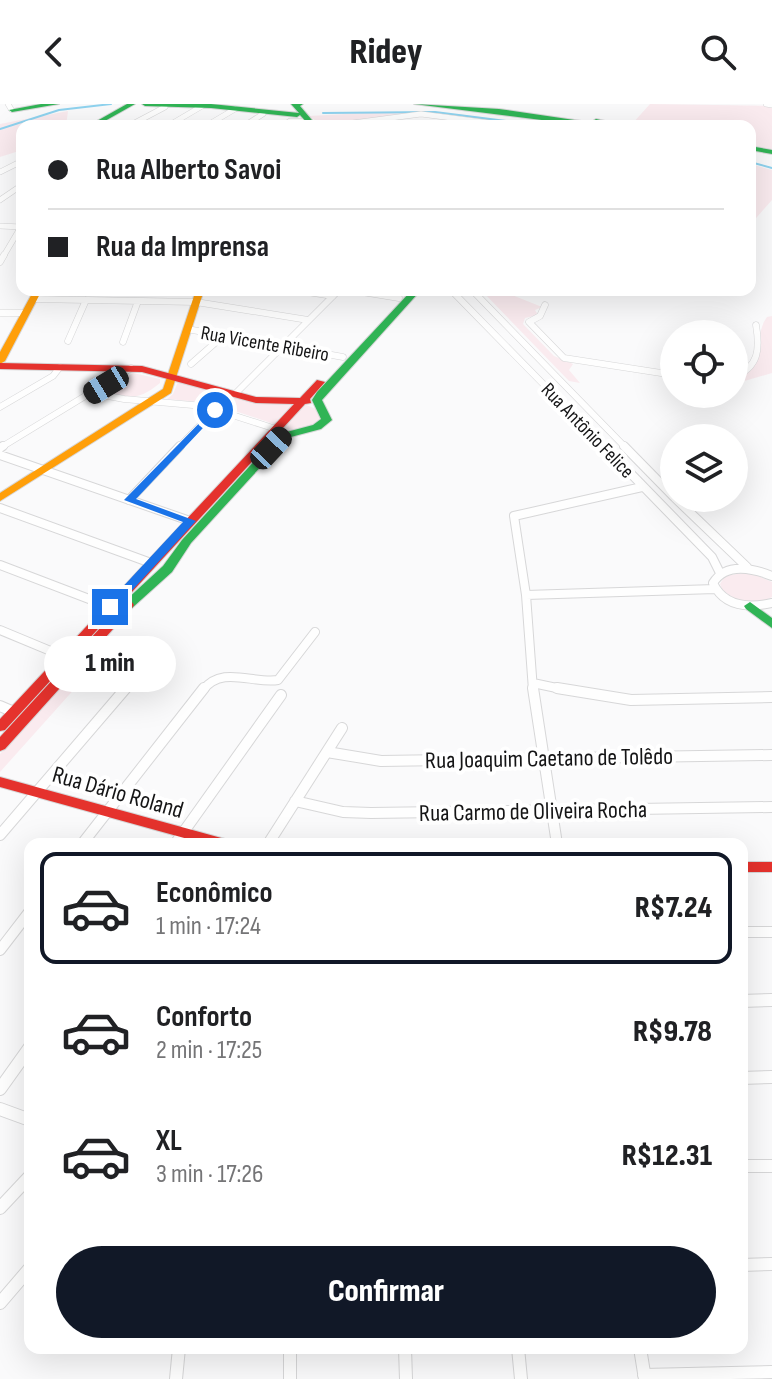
<!DOCTYPE html>
<html lang="pt">
<meta charset="utf-8">
<style>
:root{--surface:#fff;--page:#f6f6f6;--text:#202124;--muted:#757577;--line:#e0e0e0;--accent:#111827}
body{margin:0;font-family:"Sofia Sans Condensed",sans-serif;background:var(--page);color:var(--text);height:100vh;display:flex;flex-direction:column;font-size:30px;white-space:nowrap}
*{box-sizing:border-box;margin:0}
p{font-size:26px;color:var(--muted)}
.icon{flex:none;width:44px;height:44px;fill:none;stroke:currentColor;stroke-width:2;stroke-linecap:round;stroke-linejoin:round}
.map{position:relative;flex:1;overflow:hidden}
.drawer{position:absolute;left:24px;top:734px;width:724px;height:516px;display:flex;flex-direction:column;background:var(--surface);border-radius:16px;box-shadow:0 8px 32px #0002}
.drawer>*{flex:none}
.guide{position:absolute;left:16px;top:16px;width:740px;height:176px;border-radius:16px;box-shadow:0 8px 32px #0002;display:grid;align-content:center;height:176px;padding:0 32px;background:var(--surface)}
.tools{position:absolute;left:660px;top:216px;display:grid;gap:16px}
.tools a{display:grid;place-items:center;width:88px;height:88px;border-radius:50%;background:var(--surface);box-shadow:0 8px 32px #0002;font-size:40px}
.end{position:absolute;width:36px;height:36px;margin:-18px;border:10px solid #1a73e8;background:#fff;box-shadow:0 0 0 4px #fff}
.from{border-radius:50%}
.bubble{position:absolute;height:56px;border-radius:28px;background:var(--surface);box-shadow:0 8px 32px #0002;font-size:26px;font-weight:800;line-height:56px;text-align:center}
.car{position:absolute;width:24px;height:48px;margin:-24px -12px;border-radius:10px;box-shadow:0 0 6px 2px #0007;background:linear-gradient(#222 24%,#8ab4d8 0 40%,#222 0 76%,#8ab4d8 0 86%,#222 0)}
.guide b{display:flex;align-items:center;gap:28px;height:76px;font-size:30px}
.guide b+b{border-top:2px solid var(--line)}
.guide i{width:20px;height:20px;background:var(--text)}
ul{padding:14px 0 0;list-style:none}
li{display:flex;align-items:center;gap:24px;height:112px;margin:0 16px 12px;padding:0 16px;border:4px solid transparent;border-radius:16px}
li div{flex:1}
li b{display:block;font-size:30px}
li em{font-style:normal;font-weight:800}
li.selected{border-color:var(--accent)}
li>.icon{width:72px;height:72px;stroke-width:1.5}
.cta{display:flex;gap:16px;margin-top:auto;padding:16px 32px}
.cta a{flex:1;height:92px;border-radius:48px;background:var(--accent);color:#fff;font-size:32px;font-weight:800;line-height:92px;text-align:center}
header{display:flex;justify-content:space-between;align-items:center;height:104px;padding:0 32px;background:var(--surface);font-size:36px;font-weight:800}
.map>svg:first-child{display:block}
</style>
<header><svg class="icon" aria-label="back" viewBox="0 0 24 24"><path d="M15 5l-7 7 7 7"/></svg>Ridey<svg class="icon" aria-label="search" viewBox="0 0 24 24"><circle cx="10" cy="10" r="6"/><path d="M15 15l6 6"/></svg></header>
<div class="map">
<svg width="772" height="1275" viewBox="0 0 772 1275">
<rect width="100%" height="100%" fill="#fafafb"/>
<path fill="#faebef" d="M650 0 772 2V45L750 41V22L632 20Z
M68 7 66 22H22V46L0 53V20Z
M381 8 458 10 541 22 433 10 323 22 309 12Z
M750 60 772 66V96L750 121Z
M481 186 512 191 542 203 535 206 538 211 525 214 523 220 554 252 573 260 569 266 580 279 569 277Z
M772 212V269L734 280V275C772 261 750 237 767 213Z
M133 269 160 275V279C138 297 130 294 103 288Z
M178 278 258 300H293L274 320 211 299 167 295 173 290Z
M304 300 321 307 322 317 299 326 281 324Z
M749 468 772 478V493C756 502 735 499 722 485L720 480 725 472Z
M92 549 104 552 0 668V650Z"/>
<g fill="none" stroke-linecap="round" stroke-linejoin="round">
<path stroke="#8fd3ef" stroke-width="2" d="M323 9 435 8 544 22
M0 25 59 6 111 0
M750 58 772 64"/>
<defs>
<path id="street-far4" d="M8 0 11 5
M766 0 772 1
M94 20 104 22
M129 22 165 3
M168 22 202 2
M206 22 235 5
M244 22 263 10
M283 22 290 17H301
M330 22 421 10 514 22
M0 68 22 57
M0 96 22 81
M0 122 22 123
M3 153 22 121"/>
<path id="street-far3" d="M0 158 4 151
M295 186 333 192
M350 186 399 194
M451 186 606 344
M472 186 626 344
M33 195 196 198 308 216
M545 201 540 212 529 218 564 254 674 271
M0 209H26
M187 225 343 253
M68 237 86 196
M123 238 138 197
M191 260 223 232
M734 273C759 263 760 245 756 221
M92 289 124 295 204 302 276 325
M235 290 339 186
M0 303 53 272 60 263
M0 344 131 264
M178 344 215 306"/>
<path id="street-far2" d="M604 342 712 453 720 469
M624 342 674 393
M0 344 3 342
M0 351 190 417
M675 394 747 463
M129 396 180 342
M0 404 151 459
M0 461 110 503
M772 472C752 464 726 458 713 479 724 503 749 504 772 499
M526 491 715 485
M0 526 65 553
M533 579 566 586
M124 586 148 558
M203 586C222 561 252 580 278 576L315 528
M533 586 526 491 514 412 642 383"/>
<path id="street-far1" d="M533 584 557 740
M557 584 631 596 772 593
M0 602 14 608
M327 648 381 657 772 651
M295 697 343 708 371 709 772 703
M0 731 126 584
M82 740 204 584
M175 740 281 591
M268 740 342 624
M742 828H772
M0 846 30 807"/>
<path id="street" d="M742 897 772 896
M742 974 772 973
M0 985 30 943
M0 1005 30 1016
M742 1062H772
M0 1104 30 1072
M742 1161 772 1160
M0 1199 30 1164
M290 1244V1275
M405 1244 406 1275
M518 1244 521 1275
M640 1244 645 1275
M644 1271 772 1268
M176 1275 179 1244"/>
<path id="fast" d="M41 0H59L12 8 9 6Z
M127 0H135L96 22H88Z
M142 0H211L299 9 291 0H303L300 2 317 22H310L300 11 297 13 211 4 145 2Z
M414 0 499 5 595 19 593 17 596 15 627 22H589Z
M750 42 772 46V50L750 46Z
M412 186H421L322 296 332 316 321 325 287 334 191 439 172 468 132 504H124L122 501 124 498 163 462 182 436 279 330 313 321 321 315 312 296 317 288Z
M750 498 772 514V524L746 505 744 502Z"/>
<path id="slow" d="M34 186H42L5 257 0 260V248Z
M196 186H204L171 289 0 397V389L163 285Z"/>
<path id="jam" d="M0 259 142 262 256 293 300 294 317 276 325 278 310 295 311 299 305 300 5 626 0 627V615L294 300 256 299 142 268 0 265Z
M128 497 132 498 134 501 132 504 5 645 0 647V633L124 498Z
M0 673 225 735 230 736 233 740H206L0 683Z
M742 758H772V768H742Z"/>
</defs>
<use href="#street-far4" stroke="#d7d7d8" stroke-width="6"/>
<use href="#street-far3" stroke="#d7d7d8" stroke-width="7"/>
<use href="#street-far2" stroke="#d7d7d8" stroke-width="10"/>
<use href="#street-far1" stroke="#d7d7d8" stroke-width="12"/>
<use href="#street" stroke="#d7d7d8" stroke-width="14"/>
<use href="#fast" stroke="#d7d7d8" stroke-width="2"/>
<use href="#slow" stroke="#d7d7d8" stroke-width="2"/>
<use href="#jam" stroke="#d7d7d8" stroke-width="2"/>
<use href="#street-far4" stroke="#fefefe" stroke-width="5"/>
<use href="#street-far3" stroke="#fefefe" stroke-width="6"/>
<use href="#street-far2" stroke="#fefefe" stroke-width="8"/>
<use href="#street-far1" stroke="#fefefe" stroke-width="10"/>
<use href="#street" stroke="#fefefe" stroke-width="12"/>
<use href="#fast" fill="#30b455" fill-rule="evenodd"/>
<use href="#slow" fill="#ff9f0a" fill-rule="evenodd"/>
<use href="#jam" fill="#e5322d" fill-rule="evenodd"/>
</g>
<path fill="#1a73e8" d="M215 303 218 308 136 395 196 417 114 506H106V501L183 418 124 396Z"/>
<g text-anchor="middle" stroke-width="8" stroke-linejoin="round" paint-order="stroke">
<g font-size="20" fill="#151516" stroke="#fff">
<text transform="translate(265 239) rotate(10)" y="7">Rua Vicente Ribeiro</text>
<text transform="translate(588 326) rotate(46)" y="7">Rua Antônio Felice</text>
</g>
<g font-size="24" fill="#151516" stroke="#fff">
<text transform="translate(549 654) rotate(-1)" y="8">Rua Joaquim Caetano de Tolêdo</text>
<text transform="translate(118 688) rotate(16)" y="8">Rua Dário Roland</text>
<text transform="translate(533 707) rotate(-1)" y="8">Rua Carmo de Oliveira Rocha</text>
</g>
</g>
</svg>
<div class="tools">
<a><svg class="icon" aria-label="locate" viewBox="0 0 24 24"><circle cx="12" cy="12" r="6"/><path d="M12 2v4M12 18v4M2 12h4M18 12h4"/></svg></a>
<a><svg class="icon" aria-label="layers" viewBox="0 0 24 24"><path d="M12 4l9 5-9 5-9-5zM3 14l9 5 9-5"/></svg></a>
</div>
<i class="end from" style="left:215px;top:306px"></i>
<i class="end" style="left:110px;top:503px"></i>
<div class="bubble" style="left:44px;top:532px;width:132px">1 min</div>
<i class="car" style="left:106px;top:281px;rotate:239deg"></i>
<i class="car" style="left:271px;top:344px;rotate:43deg"></i>
<div class="guide">
<b><i class="from"></i>Rua Alberto Savoi</b>
<b><i></i>Rua da Imprensa</b>
</div>
<section class="drawer">
<ul>
<li class="selected"><svg class="icon" aria-label="car" viewBox="0 0 24 24"><path d="M5 17H2v-5l4-1 3-4h7l3 4 3 1v5h-3M9 17h6M6 11h13"/><circle cx="7" cy="17" r="2"/><circle cx="17" cy="17" r="2"/></svg><div><b>Econômico</b><p>1 min · 17:24</p></div><em>R$7.24</em></li>
<li><svg class="icon" aria-label="car" viewBox="0 0 24 24"><path d="M5 17H2v-5l4-1 3-4h7l3 4 3 1v5h-3M9 17h6M6 11h13"/><circle cx="7" cy="17" r="2"/><circle cx="17" cy="17" r="2"/></svg><div><b>Conforto</b><p>2 min · 17:25</p></div><em>R$9.78</em></li>
<li><svg class="icon" aria-label="car" viewBox="0 0 24 24"><path d="M5 17H2v-5l4-1 3-4h7l3 4 3 1v5h-3M9 17h6M6 11h13"/><circle cx="7" cy="17" r="2"/><circle cx="17" cy="17" r="2"/></svg><div><b>XL</b><p>3 min · 17:26</p></div><em>R$12.31</em></li>
</ul>
<div class="cta"><a>Confirmar</a></div>
</section>
</div>
